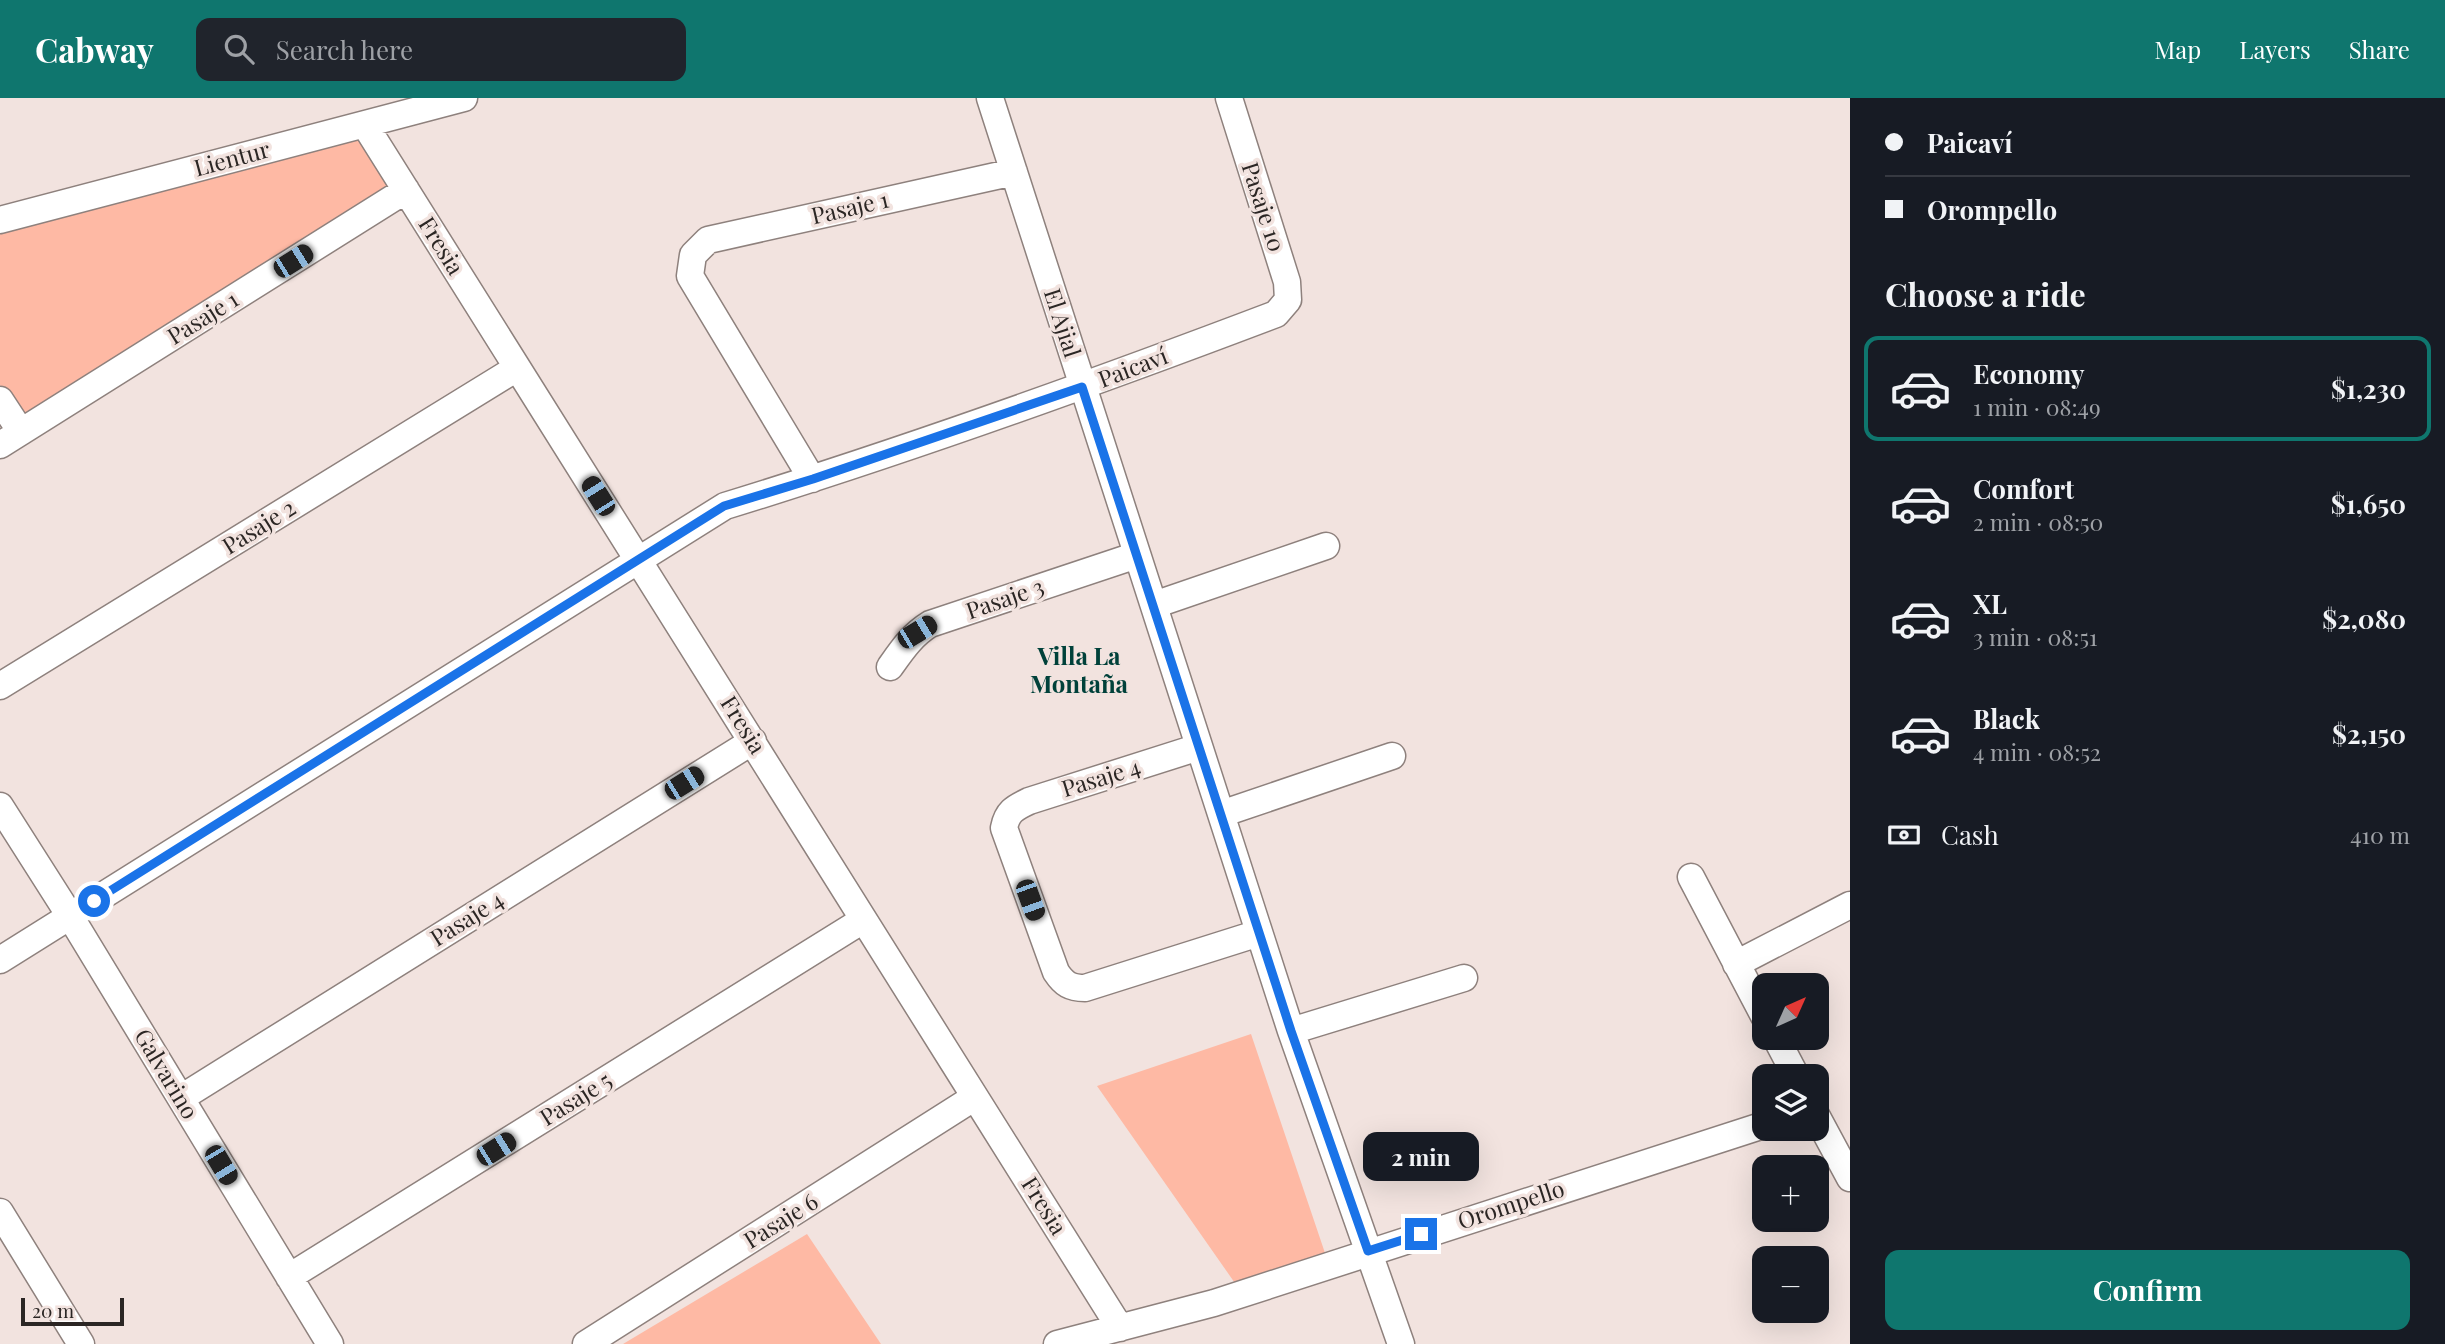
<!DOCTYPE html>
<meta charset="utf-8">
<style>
:root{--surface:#171b24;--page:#20242c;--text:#f1f3f6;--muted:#9ea1a6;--line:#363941;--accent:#0f766e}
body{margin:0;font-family:"Playfair Display",serif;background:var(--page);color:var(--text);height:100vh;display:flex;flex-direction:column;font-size:26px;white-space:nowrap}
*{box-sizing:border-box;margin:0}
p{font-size:23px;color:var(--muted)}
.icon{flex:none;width:38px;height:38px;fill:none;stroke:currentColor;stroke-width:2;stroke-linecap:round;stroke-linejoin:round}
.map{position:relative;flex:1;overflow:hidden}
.drawer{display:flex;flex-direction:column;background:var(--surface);width:595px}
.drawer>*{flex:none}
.hud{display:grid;align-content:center;height:154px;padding:0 35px;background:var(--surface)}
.needle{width:46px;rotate:45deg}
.fabs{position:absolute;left:1752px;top:875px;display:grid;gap:14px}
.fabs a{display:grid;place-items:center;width:77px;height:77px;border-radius:14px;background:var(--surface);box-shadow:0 7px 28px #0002;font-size:35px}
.scale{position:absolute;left:21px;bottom:18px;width:103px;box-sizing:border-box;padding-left:7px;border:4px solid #2b2624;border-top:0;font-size:19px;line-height:24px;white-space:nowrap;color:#2b2624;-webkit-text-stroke:5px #f2e3df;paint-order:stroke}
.end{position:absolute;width:32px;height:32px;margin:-16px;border:9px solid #1a73e8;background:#fff;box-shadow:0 0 0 4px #fff}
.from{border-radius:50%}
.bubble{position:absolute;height:49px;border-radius:14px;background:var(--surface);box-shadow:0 7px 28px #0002;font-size:23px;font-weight:700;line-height:49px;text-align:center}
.car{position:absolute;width:21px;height:42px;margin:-21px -10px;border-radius:9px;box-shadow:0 0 5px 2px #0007;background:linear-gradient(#222 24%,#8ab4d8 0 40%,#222 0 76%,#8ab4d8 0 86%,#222 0)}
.hud b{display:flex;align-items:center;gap:24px;height:66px;font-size:26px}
.hud b+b{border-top:2px solid var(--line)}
.hud i{width:18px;height:18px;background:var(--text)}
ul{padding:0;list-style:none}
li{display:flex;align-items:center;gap:21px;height:105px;margin:0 14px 10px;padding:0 21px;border:4px solid transparent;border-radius:14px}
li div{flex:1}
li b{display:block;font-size:26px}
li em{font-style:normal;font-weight:700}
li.selected{border-color:var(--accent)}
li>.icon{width:63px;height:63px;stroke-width:1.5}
h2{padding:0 35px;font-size:32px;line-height:84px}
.pay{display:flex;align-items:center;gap:18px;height:77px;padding:0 35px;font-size:26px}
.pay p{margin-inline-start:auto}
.button{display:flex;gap:14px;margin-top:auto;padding:14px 35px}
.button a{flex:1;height:80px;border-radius:14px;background:var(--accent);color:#fff;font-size:28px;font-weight:700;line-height:80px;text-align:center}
header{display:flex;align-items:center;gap:42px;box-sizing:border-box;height:98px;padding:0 35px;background:var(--accent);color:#fff}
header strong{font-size:33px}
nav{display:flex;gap:38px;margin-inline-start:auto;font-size:24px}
.search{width:490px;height:63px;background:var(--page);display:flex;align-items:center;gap:18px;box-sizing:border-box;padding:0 24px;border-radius:14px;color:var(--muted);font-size:26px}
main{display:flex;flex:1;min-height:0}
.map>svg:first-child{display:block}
</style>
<header>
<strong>Cabway</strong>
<div class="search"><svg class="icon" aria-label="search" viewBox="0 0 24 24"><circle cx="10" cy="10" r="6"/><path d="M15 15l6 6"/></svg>Search here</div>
<nav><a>Map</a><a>Layers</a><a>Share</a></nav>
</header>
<main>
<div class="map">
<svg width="1850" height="1246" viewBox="0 0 1850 1246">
<rect width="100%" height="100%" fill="#f2e3df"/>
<path fill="#feb9a4" d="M360 37 394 90 23 323 0 287V132Z
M1251 936 1326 1158 1237 1188 1097 988Z
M807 1136 881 1246H623Z"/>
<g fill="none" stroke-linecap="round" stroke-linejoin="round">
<defs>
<path id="street" d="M990 0 1291 933 1401 1246
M365 27C617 427 868 829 1120 1230
M0 122 464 0
M0 302 21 334
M0 347 406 92
M812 381 690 178 693 157 708 142 1014 74
M1154 507 1326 448
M890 569C902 552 912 537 930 526L1137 457
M0 588 517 270
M1199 649 1029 703C1014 710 1007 714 1004 730L1056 874C1064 886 1070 890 1085 890L1259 835
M0 708 70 818 330 1246
M1221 716 1392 658
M1691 779 1764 918
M0 862 725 408C911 351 1094 285 1276 216L1288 202 1287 184 1229 0
M1736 866 1850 807
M1291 933 1464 880
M1776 940 1796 978
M181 1000 753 643
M1816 1017 1850 1080
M0 1114 81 1246
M289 1179 863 822
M586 1246 975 999
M1057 1246 1214 1205 1764 1027"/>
</defs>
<use href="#street" stroke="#8e817d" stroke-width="29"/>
<use href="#street" stroke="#fff" stroke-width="26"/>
</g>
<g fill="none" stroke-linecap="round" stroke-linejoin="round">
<path stroke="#1a73e8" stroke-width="9" d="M94 803 724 408 813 381 1082 289 1291 933 1368 1153 1421 1136"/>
</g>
<g text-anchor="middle" stroke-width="7" stroke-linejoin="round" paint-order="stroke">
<g font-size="23" fill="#2b2624" stroke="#f2e3df">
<text transform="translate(232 61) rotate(-15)" y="8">Lientur</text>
<text transform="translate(1263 109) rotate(72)" y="8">Pasaje 10</text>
<text transform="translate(850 110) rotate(-13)" y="8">Pasaje 1</text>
<text transform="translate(441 148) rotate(58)" y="8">Fresia</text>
<text transform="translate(203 220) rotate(-32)" y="8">Pasaje 1</text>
<text transform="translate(1062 225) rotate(72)" y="8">El Ajial</text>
<text transform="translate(1133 270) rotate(-21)" y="8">Paicaví</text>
<text transform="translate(259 429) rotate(-32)" y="8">Pasaje 2</text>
<text transform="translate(1005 501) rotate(-19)" y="8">Pasaje 3</text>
<text transform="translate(743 627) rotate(58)" y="8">Fresia</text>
<text transform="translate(1101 680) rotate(-17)" y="8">Pasaje 4</text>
<text transform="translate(467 821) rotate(-32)" y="8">Pasaje 4</text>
<text transform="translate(166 976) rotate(59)" y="8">Galvarino</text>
<text transform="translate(576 1001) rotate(-32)" y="8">Pasaje 5</text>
<text transform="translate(1511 1107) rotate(-18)" y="8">Orompello</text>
<text transform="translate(1044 1108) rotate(58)" y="8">Fresia</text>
<text transform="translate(781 1123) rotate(-32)" y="8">Pasaje 6</text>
</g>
<g font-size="24" font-weight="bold" fill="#00413a" stroke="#f2e3df">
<text x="1079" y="567">Villa La<tspan x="1079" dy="28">Montaña</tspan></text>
</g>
</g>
</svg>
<div class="fabs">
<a><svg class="needle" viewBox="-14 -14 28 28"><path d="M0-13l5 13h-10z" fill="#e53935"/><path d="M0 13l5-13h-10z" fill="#9ea1a6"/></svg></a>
<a><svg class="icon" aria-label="layers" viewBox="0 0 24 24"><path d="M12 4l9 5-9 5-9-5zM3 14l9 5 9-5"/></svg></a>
<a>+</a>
<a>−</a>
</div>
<div class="scale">20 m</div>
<i class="end from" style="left:94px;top:803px"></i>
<i class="end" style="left:1421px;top:1136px"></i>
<div class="bubble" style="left:1363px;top:1034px;width:116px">2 min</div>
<i class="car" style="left:293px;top:163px;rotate:58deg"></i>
<i class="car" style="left:598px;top:398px;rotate:328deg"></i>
<i class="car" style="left:917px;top:534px;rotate:59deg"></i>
<i class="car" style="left:684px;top:685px;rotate:58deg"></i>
<i class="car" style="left:1030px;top:802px;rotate:160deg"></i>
<i class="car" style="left:496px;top:1051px;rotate:58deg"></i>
<i class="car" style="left:221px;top:1067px;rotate:149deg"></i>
</div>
<section class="drawer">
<div class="hud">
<b><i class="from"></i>Paicaví</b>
<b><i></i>Orompello</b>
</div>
<h2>Choose a ride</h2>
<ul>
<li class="selected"><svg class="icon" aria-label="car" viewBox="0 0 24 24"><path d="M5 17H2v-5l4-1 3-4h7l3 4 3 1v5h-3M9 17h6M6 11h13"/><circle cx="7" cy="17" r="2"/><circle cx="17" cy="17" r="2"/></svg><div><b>Economy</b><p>1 min · 08:49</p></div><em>$1,230</em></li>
<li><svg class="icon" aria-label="car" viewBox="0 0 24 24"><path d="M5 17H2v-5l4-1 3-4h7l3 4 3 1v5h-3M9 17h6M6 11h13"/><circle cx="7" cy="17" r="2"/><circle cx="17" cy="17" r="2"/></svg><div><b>Comfort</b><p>2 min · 08:50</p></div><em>$1,650</em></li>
<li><svg class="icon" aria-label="car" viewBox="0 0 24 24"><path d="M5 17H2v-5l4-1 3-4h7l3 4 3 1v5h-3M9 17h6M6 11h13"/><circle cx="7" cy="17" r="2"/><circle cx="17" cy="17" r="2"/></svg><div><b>XL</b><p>3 min · 08:51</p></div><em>$2,080</em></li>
<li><svg class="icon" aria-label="car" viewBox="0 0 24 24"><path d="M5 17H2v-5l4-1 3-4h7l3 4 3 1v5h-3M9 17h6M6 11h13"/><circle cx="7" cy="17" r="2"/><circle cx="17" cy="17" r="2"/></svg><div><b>Black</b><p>4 min · 08:52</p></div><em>$2,150</em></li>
</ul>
<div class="pay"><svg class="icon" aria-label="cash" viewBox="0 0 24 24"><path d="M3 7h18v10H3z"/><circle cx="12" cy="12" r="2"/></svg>Cash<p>410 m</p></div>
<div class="button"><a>Confirm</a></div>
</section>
</main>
